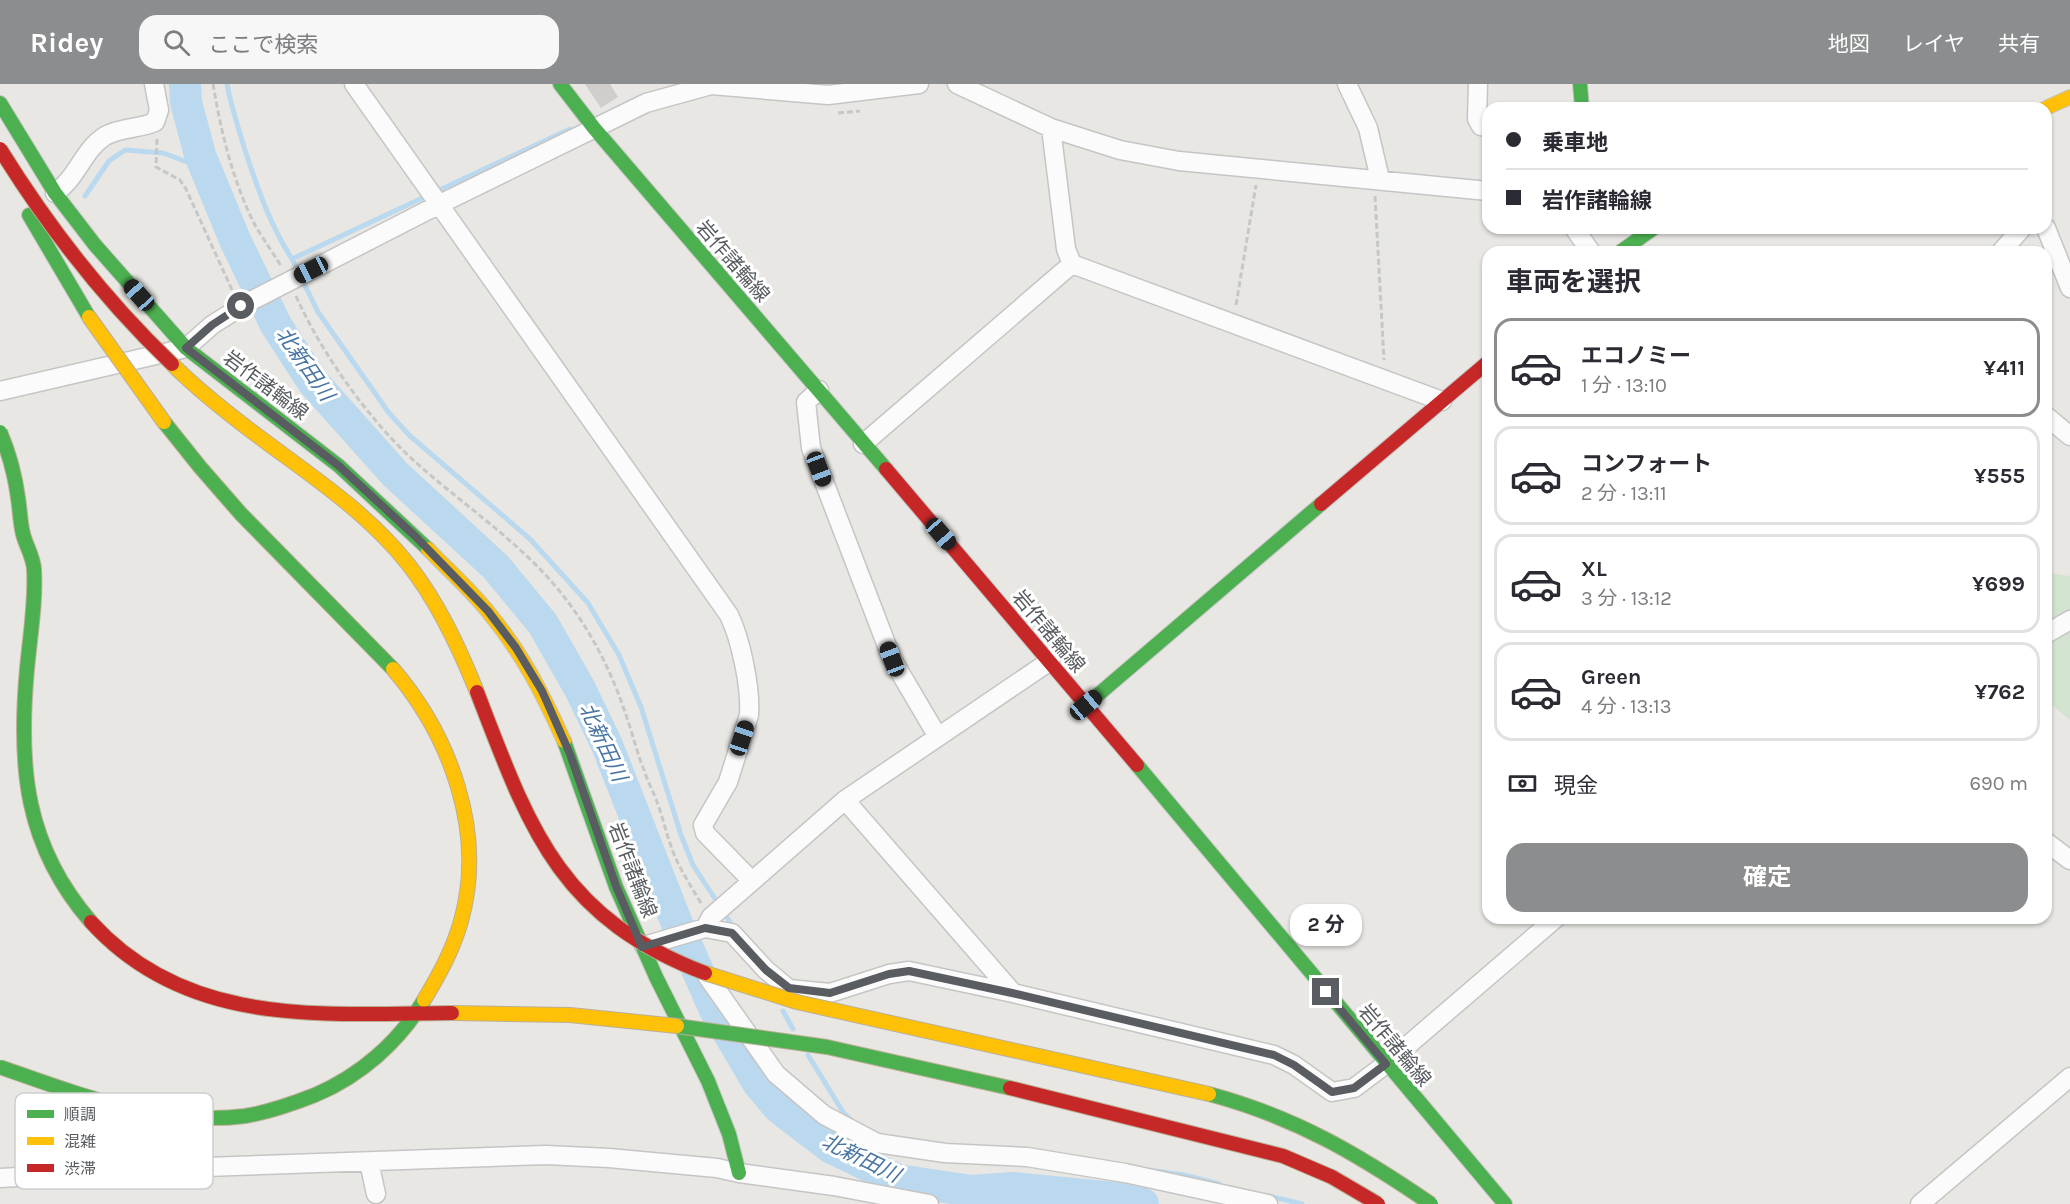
<!DOCTYPE html>
<html lang="ja">
<meta charset="utf-8">
<style>
:root{--surface:#fff;--page:#f7f7f7;--text:#2b2b33;--muted:#7c7c81;--line:#e1e1e2;--accent:#8b8d8e}
body{margin:0;font-family:Karla,"Noto Sans JP",sans-serif;background:var(--page);color:var(--text);height:100vh;display:flex;flex-direction:column;font-size:22px;white-space:nowrap}
*{box-sizing:border-box;margin:0}
p{font-size:20px;color:var(--muted)}
.icon{flex:none;width:33px;height:33px;fill:none;stroke:currentColor;stroke-width:2;stroke-linecap:round;stroke-linejoin:round}
.map{position:relative;flex:1;overflow:hidden}
.details{position:absolute;left:1482px;top:162px;width:570px;height:678px;display:flex;flex-direction:column;background:var(--surface);border-radius:18px;box-shadow:0 2px 4px #0004}
.details>*{flex:none}
.guide{position:absolute;left:1482px;top:18px;width:570px;height:132px;border-radius:18px;box-shadow:0 2px 4px #0004;display:grid;align-content:center;height:132px;padding:0 24px;background:var(--surface)}
.end{position:absolute;width:27px;height:27px;margin:-14px;border:8px solid #595c60;background:#fff;box-shadow:0 0 0 3px #fff}
.from{border-radius:50%}
.bubble{position:absolute;height:42px;border-radius:18px;background:var(--surface);box-shadow:0 2px 4px #0004;font-size:20px;font-weight:700;line-height:42px;text-align:center}
.car{position:absolute;width:18px;height:36px;margin:-18px -9px;border-radius:8px;box-shadow:0 0 4px 2px #0007;background:linear-gradient(#222 24%,#8ab4d8 0 40%,#222 0 76%,#8ab4d8 0 86%,#222 0)}
.guide b{display:flex;align-items:center;gap:21px;height:57px;font-size:22px}
.guide b+b{border-top:2px solid var(--line)}
.guide i{width:15px;height:15px;background:var(--text)}
ul{padding:0;list-style:none}
li{display:flex;align-items:center;gap:18px;height:99px;margin:0 12px 9px;padding:0 12px;border:3px solid var(--line);border-radius:18px}
li div{flex:1}
li b{display:block;font-size:22px}
li em{font-style:normal;font-weight:700}
li.current{border-color:var(--accent)}
li>.icon{width:54px;height:54px;stroke-width:1.5}
h2{padding:0 24px;font-size:27px;line-height:72px}
.pay{display:flex;align-items:center;gap:15px;height:66px;padding:0 24px;font-size:22px}
.pay p{margin-inline-start:auto}
.primary-button{display:flex;gap:12px;margin-top:auto;padding:12px 24px}
.primary-button a{flex:1;height:69px;border-radius:18px;background:var(--accent);color:#fff;font-size:24px;font-weight:700;line-height:69px;text-align:center}
header{display:flex;align-items:center;gap:36px;box-sizing:border-box;height:84px;padding:0 30px;background:var(--accent);color:#fff}
header strong{font-size:28px}
nav{display:flex;gap:33px;margin-inline-start:auto;font-size:21px}
.search{width:420px;height:54px;background:var(--page);display:flex;align-items:center;gap:15px;box-sizing:border-box;padding:0 21px;border-radius:18px;color:var(--muted);font-size:22px}
.map>svg:first-child{display:block}
</style>
<header>
<strong>Ridey</strong>
<div class="search"><svg class="icon" aria-label="search" viewBox="0 0 24 24"><circle cx="10" cy="10" r="6"/><path d="M15 15l6 6"/></svg>ここで検索</div>
<nav><a>地図</a><a>レイヤ</a><a>共有</a></nav>
</header>
<div class="map">
<svg width="2070" height="1120" viewBox="0 0 2070 1120">
<rect width="100%" height="100%" fill="#e8e7e3"/>
<path fill="#d2e3d0" d="M2046 489 2070 492V636L2046 616Z"/>
<g fill="none" stroke-linecap="round" stroke-linejoin="round">
<path stroke="#bad9ef" stroke-width="5" d="M227 0C231 22 238 42 244 63 257 103 270 141 292 175
M570 45 292 175 318 228 389 329 409 351 530 455 588 519 619 571 641 623 681 751 693 781 734 844
M85 112 109 77 125 66 163 69 206 85
M783 927 793 945
M808 971 843 1028 855 1040
M1155 1087 1184 1091 1219 1100
M1269 1112 1302 1120"/>
<path stroke="#bad9ef" stroke-width="32" d="M185 0 186 18 200 71 235 156 276 241 313 298 395 390 496 483 543 540 580 605 607 661 678 842 715 926 758 999 779 1024 830 1063 898 1096 972 1107 1013 1104 1115 1114 1143 1120"/>
</g>
<path fill="#cfcecc" d="M585 0H610L618 13 601 24Z"/>
<g fill="none" stroke-linecap="round" stroke-linejoin="round">
<defs>
<path id="street" d="M354 0 729 531C741 556 751 604 749 631L728 698 703 741 705 749 752 797
M957 0 1051 44 1120 66 1179 77 1488 107
M1347 0 1368 44 1380 95
M1478 0 1477 35 1481 42 1488 43
M1051 44 1066 165 1072 180 1442 317
M55 109C78 93 83 66 105 52 120 43 139 45 155 38L159 26 154 0
M1574 144 1591 168
M2046 144 2070 204
M2001 168 2022 144
M819 306 806 318 811 364 892 575 938 653
M0 307 186 264 212 241 245 220 438 121 646 19 711 1 828 11 919 0
M2046 332 2070 352
M863 360 1072 180
M2046 550 2070 536
M845 716 1013 909
M2046 758 2070 776
M705 844 711 833 845 716 1050 577
M644 862 705 844 732 849 766 886 789 905 830 909 889 890 909 887 1013 909 1274 971 1294 981 1332 1008 1354 1004 1386 980 1556 834
M707 892 776 990 824 1031 877 1059 945 1069 1027 1073 1125 1089 1268 1120
M369 1078 376 1110
M0 1094 206 1083 546 1071 609 1074 717 1084 739 1089 834 1102 929 1120
M1920 1120 2070 993"/>
<path id="fast" d="M560 0 594 44 886 385
M1580 0 1582 24
M0 19 55 109 95 161 186 264 339 382 428 465
M29 131 89 233
M1620 168 1654 144
M1086 621 1321 420
M564 657 616 803 656 893 708 997 729 1050 739 1089
M1137 681 1505 1120"/>
<path id="slow" d="M2046 24 2070 13
M428 465C448 486 471 506 489 529 522 569 543 610 564 657"/>
<path id="jam" d="M886 385 1137 681
M1321 420 1488 278"/>
</defs>
<use href="#street" stroke="#c5c5c5" stroke-width="21"/>
<use href="#fast" stroke="#c5c5c4" stroke-width="16"/>
<use href="#slow" stroke="#c5c5c4" stroke-width="16"/>
<use href="#jam" stroke="#c5c5c4" stroke-width="16"/>
<path stroke="#c5c8c6" stroke-width="3" stroke-dasharray="6 3" stroke-linecap="butt" d="M213 0C221 48 233 99 256 143 264 156 273 169 281 182
M838 29 860 27
M157 55 156 83 180 96 186 105 233 208
M1375 112 1384 276
M296 212C321 268 366 332 411 374 462 421 522 458 565 514 593 550 613 591 627 634 633 651 637 669 644 686 647 696 652 705 656 715 664 736 668 759 678 779 685 793 693 806 701 819
M1236 221 1256 101"/>
<use href="#street" stroke="#fcfbfb" stroke-width="18"/>
<use href="#fast" stroke="#4caf50" stroke-width="14"/>
<use href="#slow" stroke="#ffc107" stroke-width="14"/>
<use href="#jam" stroke="#c62828" stroke-width="14"/>
<defs>
<path id="fast-bridge" d="M164 338 200 383 241 430 393 585
M0 348C9 369 15 391 18 414 20 426 20 438 23 450 26 462 33 472 34 485 36 518 30 552 27 585 18 683 25 762 91 838
M677 942 827 963 1010 1004
M0 983C77 1010 161 1043 245 1032 270 1028 292 1020 315 1011 360 992 399 958 424 916
M1209 1010C1295 1033 1358 1070 1431 1120"/>
<path id="slow-bridge" d="M89 233 164 338
M172 280C202 310 236 336 270 361 319 397 370 432 408 480 438 518 459 563 477 608
M393 585C451 653 486 749 461 837 453 866 439 891 424 916
M705 889 797 918 1209 1010
M452 929 570 931 677 942"/>
<path id="jam-bridge" d="M0 65C49 144 105 216 172 280
M477 608C529 743 558 833 705 889
M91 838C187 944 323 930 452 929
M1010 1004 1283 1072 1332 1093 1378 1120"/>
</defs>
<use href="#fast-bridge" stroke="#baaf95" stroke-width="16" stroke-linecap="butt"/>
<use href="#slow-bridge" stroke="#baaf95" stroke-width="16" stroke-linecap="butt"/>
<use href="#jam-bridge" stroke="#baaf95" stroke-width="16" stroke-linecap="butt"/>
<use href="#fast-bridge" stroke="#4caf50" stroke-width="14"/>
<use href="#slow-bridge" stroke="#ffc107" stroke-width="14"/>
<use href="#jam-bridge" stroke="#c62828" stroke-width="14"/>
</g>
<g fill="none" stroke-linecap="round" stroke-linejoin="round">
<path stroke="#595c60" stroke-width="8" d="M241 222 212 241 186 264 339 382 415 452 488 527 516 564 542 607 570 670 616 802 642 863 705 844 732 849 766 886 789 904 830 909 889 890 909 887 1012 909 1274 971 1294 981 1332 1008 1354 1004 1386 980 1326 908"/>
</g>
<g text-anchor="middle" stroke-width="6" stroke-linejoin="round" paint-order="stroke">
<g font-size="20" fill="#595c60" stroke="#fff">
<text transform="translate(733 177) rotate(49)" y="7">岩作諸輪線</text>
<text transform="translate(266 301) rotate(37)" y="7">岩作諸輪線</text>
<text transform="translate(1049 547) rotate(50)" y="7">岩作諸輪線</text>
<text transform="translate(633 786) rotate(69)" y="7">岩作諸輪線</text>
<text transform="translate(1395 961) rotate(50)" y="7">岩作諸輪線</text>
</g>
<g font-size="21" font-style="italic" fill="#4875a3" stroke="#fff">
<text transform="translate(305 280) rotate(55)" y="7">北新田川</text>
<text transform="translate(603 658) rotate(65)" y="7">北新田川</text>
<text transform="translate(861 1074) rotate(26)" y="7">北新田川</text>
</g>
</g>
<rect x="15" y="1009" width="198" height="96" rx="9" fill="#fff" stroke="#cdcecf" stroke-width="1.5"/>
<rect x="27" y="1026" width="27" height="8" fill="#4caf50"/>
<rect x="27" y="1053" width="27" height="8" fill="#ffc107"/>
<rect x="27" y="1080" width="27" height="8" fill="#c62828"/>
<g font-size="16" fill="#595c60">
<text x="64" y="1036">順調</text>
<text x="64" y="1063">混雑</text>
<text x="64" y="1090">渋滞</text>
</g>
</svg>
<i class="end from" style="left:241px;top:222px"></i>
<i class="end" style="left:1326px;top:908px"></i>
<div class="bubble" style="left:1290px;top:820px;width:72px">2 分</div>
<i class="car" style="left:311px;top:186px;rotate:243deg"></i>
<i class="car" style="left:139px;top:211px;rotate:318deg"></i>
<i class="car" style="left:819px;top:385px;rotate:159deg"></i>
<i class="car" style="left:941px;top:450px;rotate:139deg"></i>
<i class="car" style="left:892px;top:575px;rotate:339deg"></i>
<i class="car" style="left:1086px;top:621px;rotate:50deg"></i>
<i class="car" style="left:742px;top:654px;rotate:18deg"></i>
<div class="guide">
<b><i class="from"></i>乗車地</b>
<b><i></i>岩作諸輪線</b>
</div>
<section class="details">
<h2>車両を選択</h2>
<ul>
<li class="current"><svg class="icon" aria-label="car" viewBox="0 0 24 24"><path d="M5 17H2v-5l4-1 3-4h7l3 4 3 1v5h-3M9 17h6M6 11h13"/><circle cx="7" cy="17" r="2"/><circle cx="17" cy="17" r="2"/></svg><div><b>エコノミー</b><p>1 分 · 13:10</p></div><em>¥411</em></li>
<li><svg class="icon" aria-label="car" viewBox="0 0 24 24"><path d="M5 17H2v-5l4-1 3-4h7l3 4 3 1v5h-3M9 17h6M6 11h13"/><circle cx="7" cy="17" r="2"/><circle cx="17" cy="17" r="2"/></svg><div><b>コンフォート</b><p>2 分 · 13:11</p></div><em>¥555</em></li>
<li><svg class="icon" aria-label="car" viewBox="0 0 24 24"><path d="M5 17H2v-5l4-1 3-4h7l3 4 3 1v5h-3M9 17h6M6 11h13"/><circle cx="7" cy="17" r="2"/><circle cx="17" cy="17" r="2"/></svg><div><b>XL</b><p>3 分 · 13:12</p></div><em>¥699</em></li>
<li><svg class="icon" aria-label="car" viewBox="0 0 24 24"><path d="M5 17H2v-5l4-1 3-4h7l3 4 3 1v5h-3M9 17h6M6 11h13"/><circle cx="7" cy="17" r="2"/><circle cx="17" cy="17" r="2"/></svg><div><b>Green</b><p>4 分 · 13:13</p></div><em>¥762</em></li>
</ul>
<div class="pay"><svg class="icon" aria-label="cash" viewBox="0 0 24 24"><path d="M3 7h18v10H3z"/><circle cx="12" cy="12" r="2"/></svg>現金<p>690 m</p></div>
<div class="primary-button"><a>確定</a></div>
</section>
</div>
